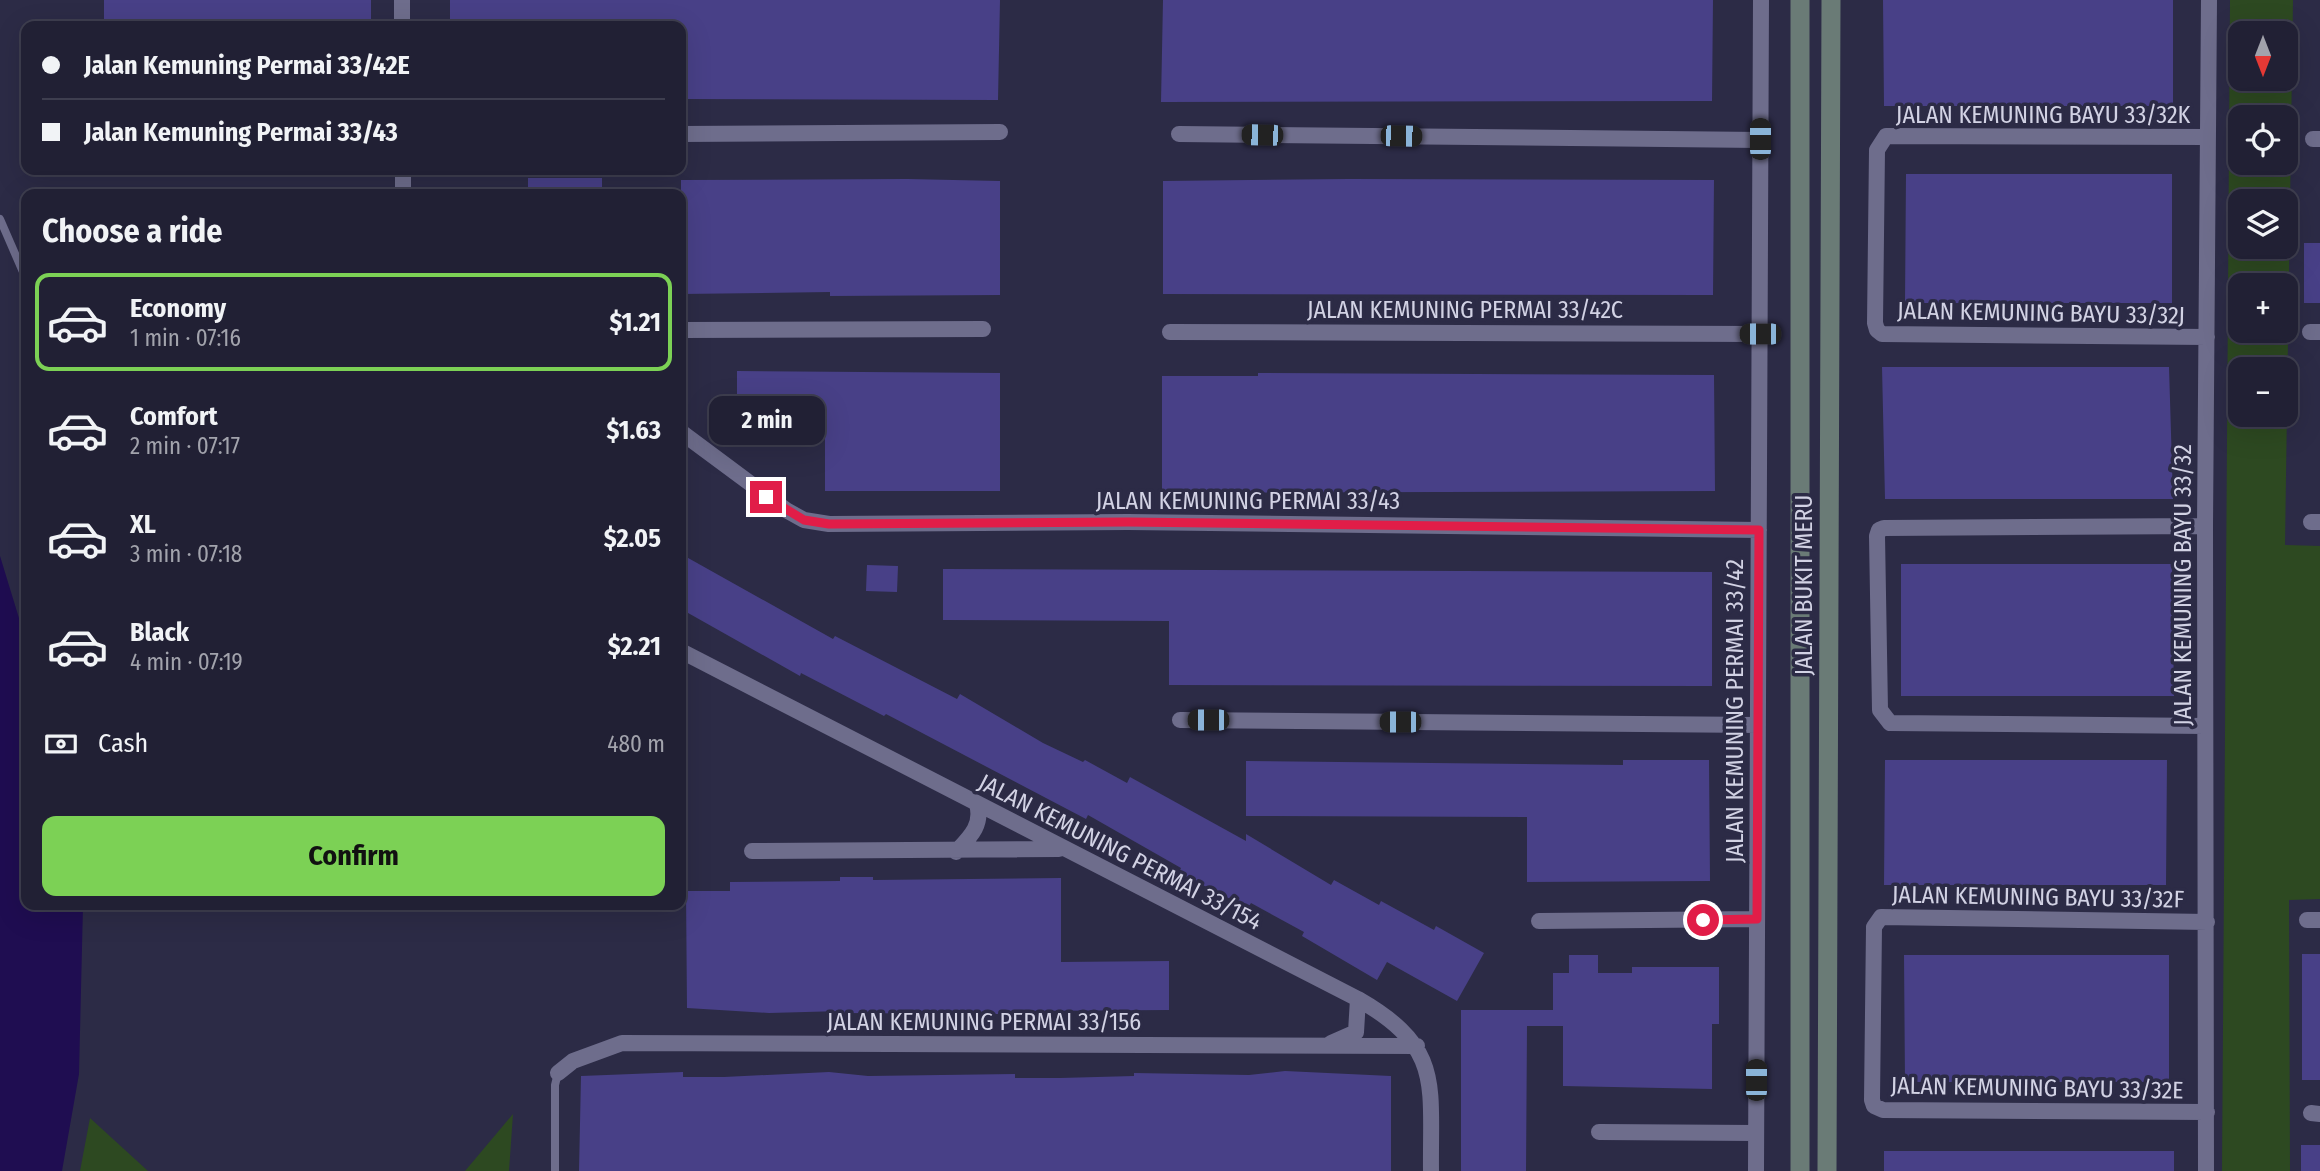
<!DOCTYPE html>
<meta charset="utf-8">
<style>
:root{--surface:#212034;--page:#2d2d40;--text:#f1f3f6;--muted:#a2a3ac;--line:#3e3e4f;--accent:#7cd155}
body{margin:0;font-family:"Fira Sans Condensed",sans-serif;background:var(--page);color:var(--text);height:100vh;display:flex;flex-direction:column;font-size:26px;white-space:nowrap}
*{box-sizing:border-box;margin:0}
p{font-size:23px;color:var(--muted)}
.icon{flex:none;width:38px;height:38px;fill:none;stroke:currentColor;stroke-width:2;stroke-linecap:round;stroke-linejoin:round}
.map{position:relative;flex:1;overflow:hidden}
.panel{position:absolute;left:21px;top:189px;width:665px;height:721px;display:flex;flex-direction:column;background:var(--surface);border-radius:14px;box-shadow:0 7px 28px #0002,0 0 0 2px var(--line)}
.panel>*{flex:none}
.top-card{position:absolute;left:21px;top:21px;width:665px;height:154px;border-radius:14px;box-shadow:0 7px 28px #0002,0 0 0 2px var(--line);display:grid;align-content:center;height:154px;padding:0 21px;background:var(--surface)}
.needle{width:46px;rotate:180deg}
.fabs{position:absolute;left:2228px;top:21px;display:grid;gap:14px}
.fabs a{display:grid;place-items:center;width:70px;height:70px;border-radius:14px;background:var(--surface);box-shadow:0 7px 28px #0002,0 0 0 2px var(--line);font-size:35px}
.end{position:absolute;width:32px;height:32px;margin:-16px;border:9px solid #e11d48;background:#fff;box-shadow:0 0 0 4px #fff}
.from{border-radius:50%}
.bubble{position:absolute;height:49px;border-radius:14px;background:var(--surface);box-shadow:0 7px 28px #0002,0 0 0 2px var(--line);font-size:23px;font-weight:700;line-height:49px;text-align:center}
.car{position:absolute;width:21px;height:42px;margin:-21px -10px;border-radius:9px;box-shadow:0 0 5px 2px #0007;background:linear-gradient(#222 24%,#8ab4d8 0 40%,#222 0 76%,#8ab4d8 0 86%,#222 0)}
.top-card b{display:flex;align-items:center;gap:24px;height:66px;font-size:26px}
.top-card b+b{border-top:2px solid var(--line)}
.top-card i{width:18px;height:18px;background:var(--text)}
ul{padding:0;list-style:none}
li{display:flex;align-items:center;gap:21px;height:98px;margin:0 14px 10px;padding:0 7px;border:4px solid transparent;border-radius:14px}
li div{flex:1}
li b{display:block;font-size:26px}
li em{font-style:normal;font-weight:700}
li.selected{border-color:var(--accent)}
li>.icon{width:63px;height:63px;stroke-width:1.5}
h2{padding:0 21px;font-size:32px;line-height:84px}
.pay{display:flex;align-items:center;gap:18px;height:77px;padding:0 21px;font-size:26px}
.pay p{margin-inline-start:auto}
.action{display:flex;gap:14px;margin-top:auto;padding:14px 21px}
.action a{flex:1;height:80px;border-radius:14px;background:var(--accent);color:#111;font-size:28px;font-weight:700;line-height:80px;text-align:center}
.map>svg:first-child{display:block}
</style>
<div class="map">
<svg width="2320" height="1171" viewBox="0 0 2320 1171">
<rect width="100%" height="100%" fill="#2c2b46"/>
<path fill="#2d4921" fill-rule="evenodd" d="M2230 0H2293L2285 545 2320 546V899L2289 900 2290 1171H2222ZM2240 33H2286V79H2240ZM2240 117H2286V163H2240ZM2240 201H2286V247H2240ZM2240 285H2286V331H2240ZM2240 369H2286V415H2240Z
M513 1114 509 1171H465Z
M90 1118 148 1171H80Z"/>
<path fill="#1f0d51" d="M0 556 26 641V905H83L79 1074 62 1171H0Z"/>
<path fill="#484087" d="M104 0H371V24L104 25Z
M450 0H1000L998 100 681 99V26H450Z
M1163 0H1713L1712 101 1161 102Z
M1883 0H2173V106H1884Z
M1906 174H2172V303H1905Z
M528 178H602V194H528Z
M907 179 1000 181V295L830 296V292L681 294V180Z
M1349 179 1714 180 1713 295 1163 294V181Z
M2304 243H2320V303H2304Z
M1882 367H2169L2173 499H1885Z
M737 371 1000 373V491H825V425H737Z
M1258 373 1714 375 1715 491 1162 493V376H1258Z
M681 554 833 639 835 636 957 699 960 694 1043 743 1083 762 1085 760 1127 783 1130 777 1246 841V834L1331 885 1334 880 1379 905 1381 901 1434 930 1436 926 1484 953 1457 1001 1387 962 1377 980 1302 936 1304 932 1251 903 1248 908 1179 873 1181 868 1088 815 1086 819 886 714 884 716 801 673 800 676 681 609Z
M1901 564H2172L2174 696H1901Z
M867 565 898 566 897 592 866 591Z
M943 569 1712 572V686L1169 685V621L943 620Z
M1623 760H1709L1710 881 1527 882V817L1246 816V761L1623 765Z
M1885 760H2167L2166 885H1884Z
M840 877H873V880L1061 878V962L1169 961V1010L1020 1011V1014H995L842 1013V1011L769 1013 687 1008 686 891H730V882L840 881Z
M2302 954H2320V1080H2302Z
M1569 955H1598V973H1632V967H1719V1024H1712V1089L1563 1086V1026H1527L1526 1171H1461V1010H1553V973H1569Z
M1904 955H2169V1082H1905Z
M1285 1071 1391 1076V1171H579L581 1076 683 1072V1077H724L829 1072 868 1076 1015 1074V1078H1060L1134 1076V1073L1249 1075Z
M2301 1145H2320V1171H2301Z
M1884 1151H2174V1171H1884Z"/>
<g fill="none" stroke-linecap="round" stroke-linejoin="round">
<path stroke="#6e6d8c" stroke-width="8" d="M0 219 26 279
M555 1171V1085L558 1073"/>
<path stroke="#6e6d8c" stroke-width="16" d="M402 0V26
M681 134 1000 132
M1179 134 1760 140
M2313 139H2320
M403 170V194
M681 330 983 329
M1170 332 1760 334
M2310 332H2320
M2207 337 1882 334 1877 330 1875 323 1877 150 1886 136 2207 137
M681 432 786 510 804 520 829 524 1128 522 1759 530
M2311 522H2320
M2205 526 1884 528 1879 530 1877 536 1880 710 1890 723 2205 726
M681 651 1358 999C1443 1048 1430 1083 1431 1171
M1180 720 1758 725
M752 851 1059 849
M956 852C970 837 983 825 977 804
M2307 920H2320
M1539 921 1757 919
M1331 1043 1356 1032 1358 999
M558 1073 573 1061 622 1043 1417 1046
M2207 1112 1883 1110 1874 1106 1872 1100 1874 927 1881 917 2207 922
M2311 1113 2320 1114
M1599 1132 1756 1133
M1756 1171 1761 0
M2206 1171 2205 526 2209 0"/>
<path stroke="#6a7b76" stroke-width="19" d="M1800 0V1171
M1827 1171 1831 0"/>
</g>
<g fill="none" stroke-linecap="round" stroke-linejoin="round">
<path stroke="#e11d48" stroke-width="9" d="M766 497 804 520 829 524 1128 522 1759 530 1757 919 1703 920"/>
</g>
<g text-anchor="middle" stroke-width="7" stroke-linejoin="round" paint-order="stroke">
<g font-size="24" fill="#d2d2e4" stroke="#2c2b46">
<text x="2043" y="123">JALAN KEMUNING BAYU 33/32K</text>
<text x="1465" y="318">JALAN KEMUNING PERMAI 33/42C</text>
<text transform="translate(2041 313) rotate(1)" y="8">JALAN KEMUNING BAYU 33/32J</text>
<text x="1248" y="509">JALAN KEMUNING PERMAI 33/43</text>
<text transform="translate(1804 585) rotate(-90)" y="8">JALAN BUKIT MERU</text>
<text transform="translate(2183 585) rotate(-90)" y="8">JALAN KEMUNING BAYU 33/32</text>
<text transform="translate(1735 711) rotate(-90)" y="8">JALAN KEMUNING PERMAI 33/42</text>
<text transform="translate(1120 852) rotate(27)" y="8">JALAN KEMUNING PERMAI 33/154</text>
<text transform="translate(2038 897) rotate(1)" y="8">JALAN KEMUNING BAYU 33/32F</text>
<text x="984" y="1030">JALAN KEMUNING PERMAI 33/156</text>
<text transform="translate(2037 1088) rotate(1)" y="8">JALAN KEMUNING BAYU 33/32E</text>
</g>
</g>
</svg>
<div class="fabs">
<a><svg class="needle" viewBox="-14 -14 28 28"><path d="M0-13l5 13h-10z" fill="#e53935"/><path d="M0 13l5-13h-10z" fill="#a2a3ac"/></svg></a>
<a><svg class="icon" aria-label="locate" viewBox="0 0 24 24"><circle cx="12" cy="12" r="6"/><path d="M12 2v4M12 18v4M2 12h4M18 12h4"/></svg></a>
<a><svg class="icon" aria-label="layers" viewBox="0 0 24 24"><path d="M12 4l9 5-9 5-9-5zM3 14l9 5 9-5"/></svg></a>
<a>+</a>
<a>−</a>
</div>
<i class="end from" style="left:1703px;top:920px"></i>
<i class="end" style="left:766px;top:497px"></i>
<div class="bubble" style="left:709px;top:396px;width:116px">2 min</div>
<i class="car" style="left:1262px;top:135px;rotate:271deg"></i>
<i class="car" style="left:1401px;top:136px;rotate:91deg"></i>
<i class="car" style="left:1760px;top:139px;rotate:0deg"></i>
<i class="car" style="left:1760px;top:334px;rotate:270deg"></i>
<i class="car" style="left:1208px;top:720px;rotate:270deg"></i>
<i class="car" style="left:1400px;top:722px;rotate:270deg"></i>
<i class="car" style="left:1756px;top:1080px;rotate:0deg"></i>
<div class="top-card">
<b><i class="from"></i>Jalan Kemuning Permai 33/42E</b>
<b><i></i>Jalan Kemuning Permai 33/43</b>
</div>
<section class="panel">
<h2>Choose a ride</h2>
<ul>
<li class="selected"><svg class="icon" aria-label="car" viewBox="0 0 24 24"><path d="M5 17H2v-5l4-1 3-4h7l3 4 3 1v5h-3M9 17h6M6 11h13"/><circle cx="7" cy="17" r="2"/><circle cx="17" cy="17" r="2"/></svg><div><b>Economy</b><p>1 min · 07:16</p></div><em>$1.21</em></li>
<li><svg class="icon" aria-label="car" viewBox="0 0 24 24"><path d="M5 17H2v-5l4-1 3-4h7l3 4 3 1v5h-3M9 17h6M6 11h13"/><circle cx="7" cy="17" r="2"/><circle cx="17" cy="17" r="2"/></svg><div><b>Comfort</b><p>2 min · 07:17</p></div><em>$1.63</em></li>
<li><svg class="icon" aria-label="car" viewBox="0 0 24 24"><path d="M5 17H2v-5l4-1 3-4h7l3 4 3 1v5h-3M9 17h6M6 11h13"/><circle cx="7" cy="17" r="2"/><circle cx="17" cy="17" r="2"/></svg><div><b>XL</b><p>3 min · 07:18</p></div><em>$2.05</em></li>
<li><svg class="icon" aria-label="car" viewBox="0 0 24 24"><path d="M5 17H2v-5l4-1 3-4h7l3 4 3 1v5h-3M9 17h6M6 11h13"/><circle cx="7" cy="17" r="2"/><circle cx="17" cy="17" r="2"/></svg><div><b>Black</b><p>4 min · 07:19</p></div><em>$2.21</em></li>
</ul>
<div class="pay"><svg class="icon" aria-label="cash" viewBox="0 0 24 24"><path d="M3 7h18v10H3z"/><circle cx="12" cy="12" r="2"/></svg>Cash<p>480 m</p></div>
<div class="action"><a>Confirm</a></div>
</section>
</div>
